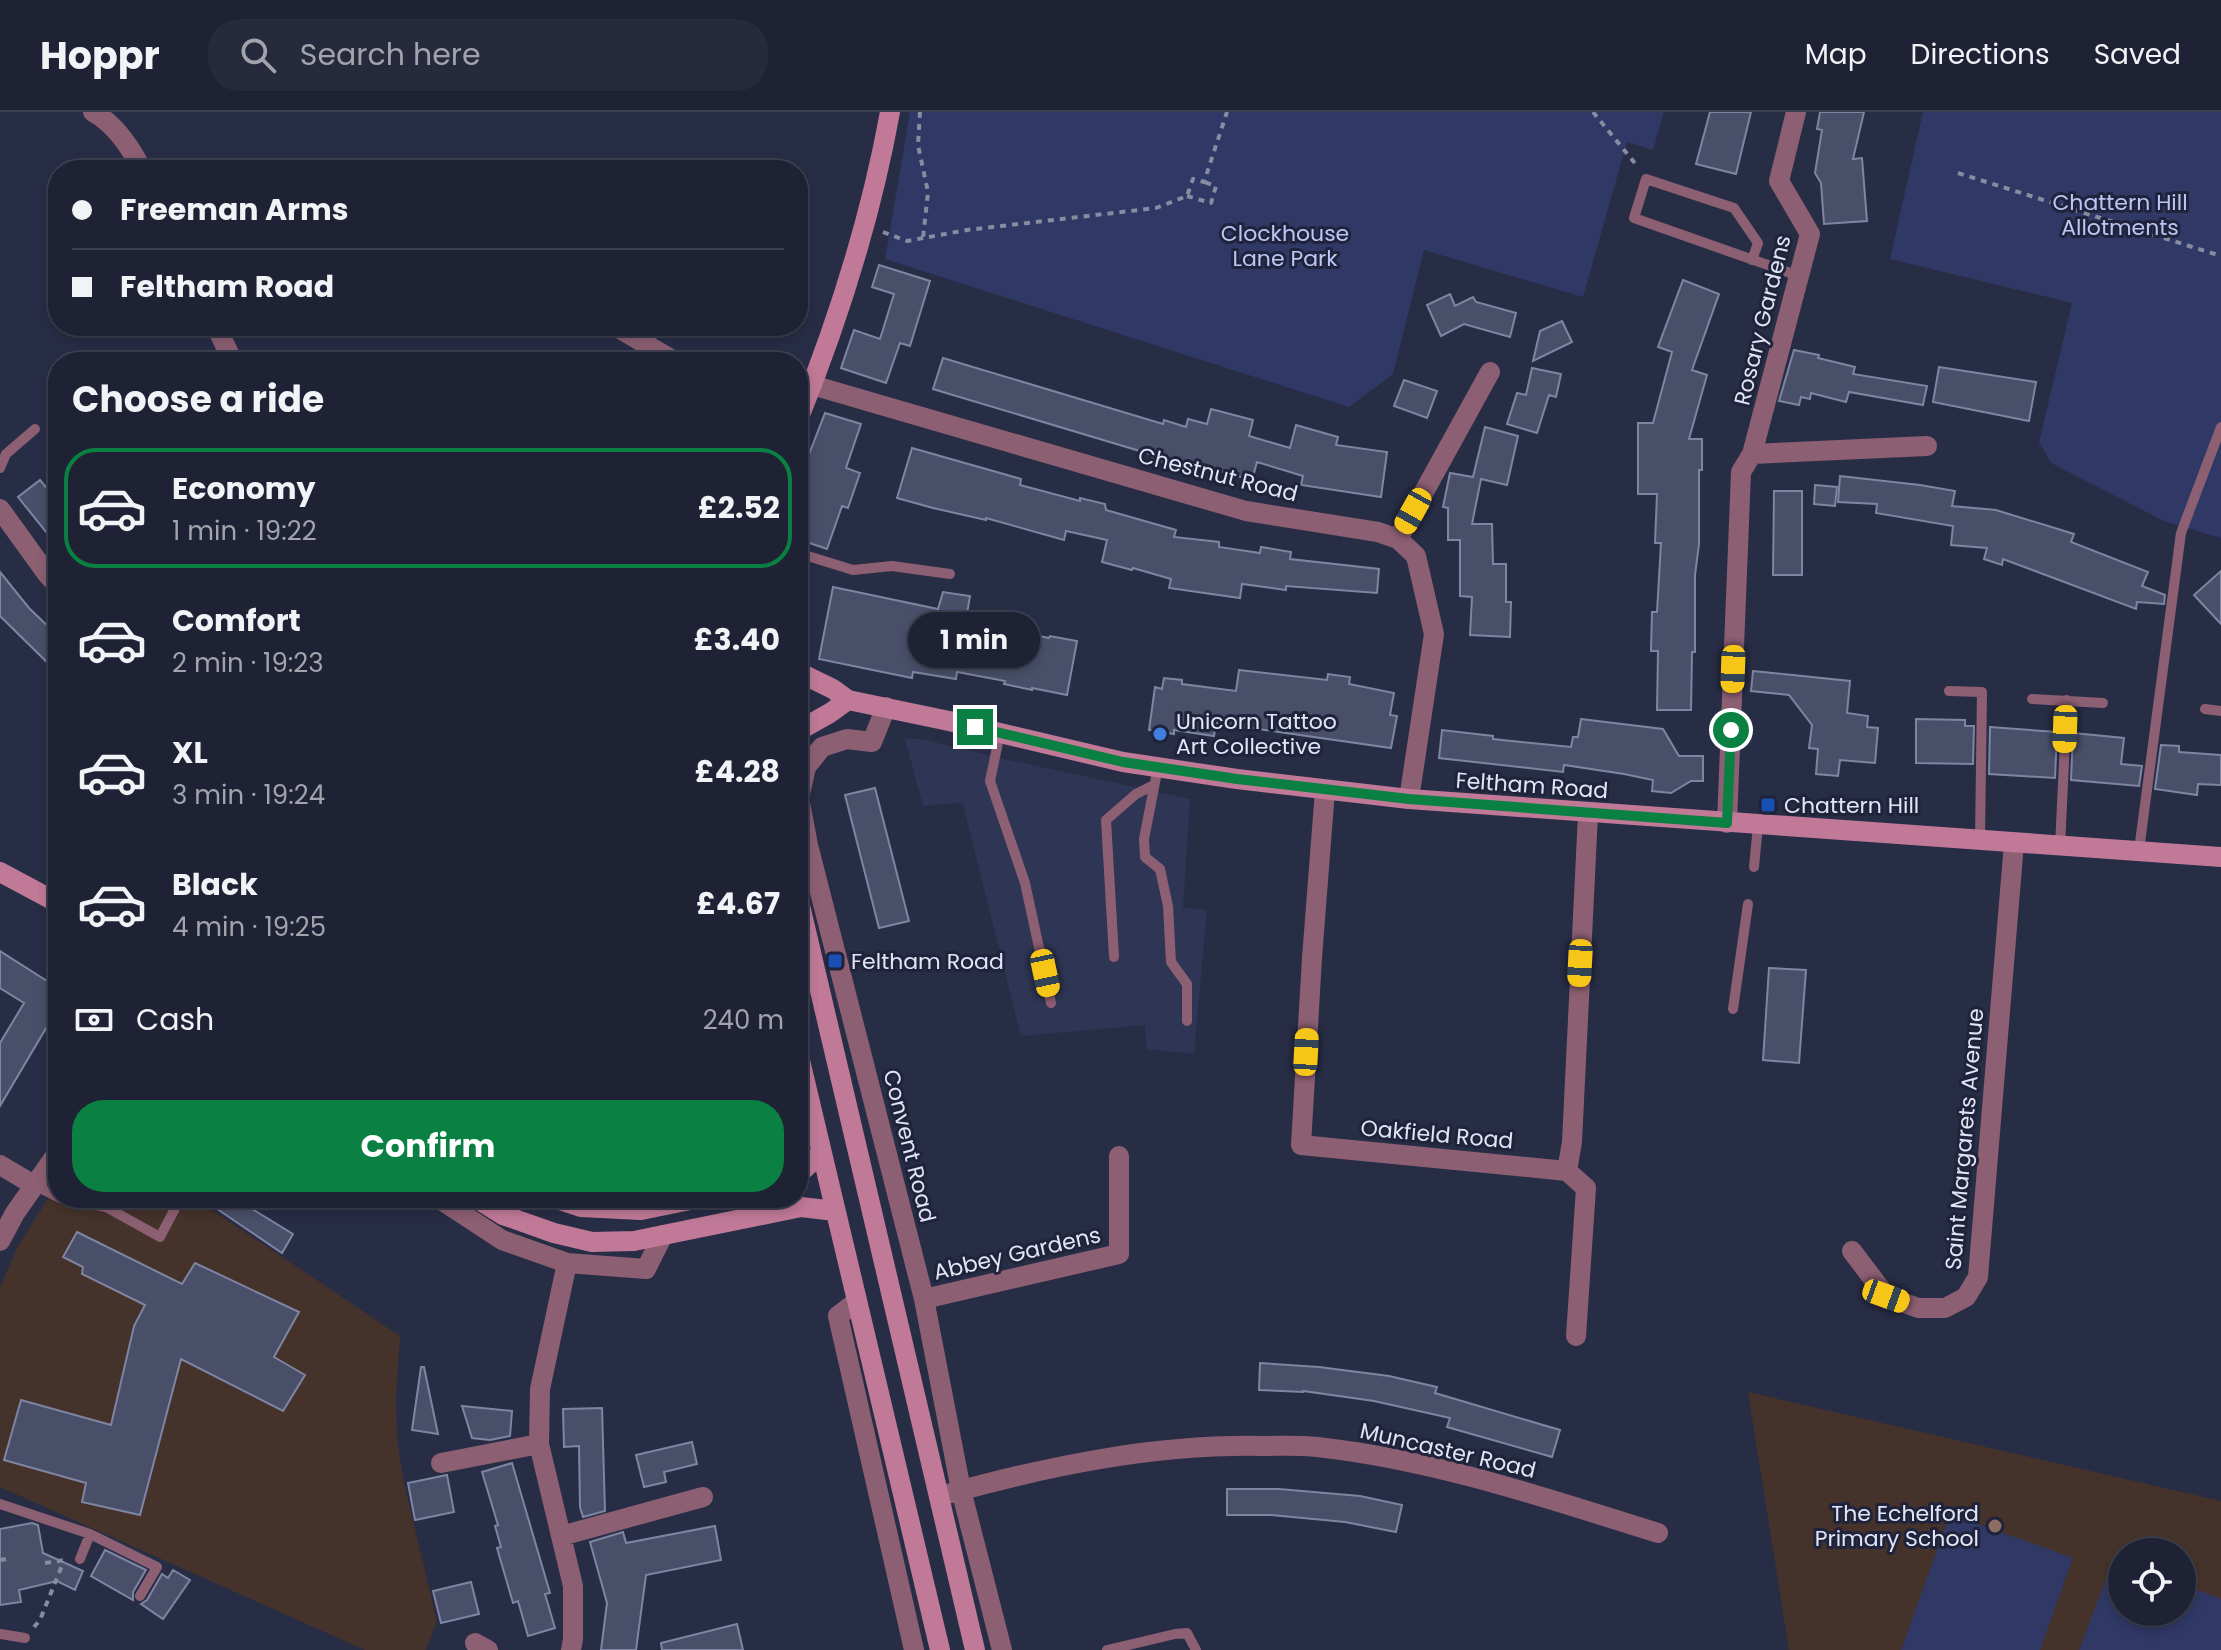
<!DOCTYPE html>
<meta charset="utf-8">
<style>
:root{--surface:#1e2234;--page:#262a3c;--text:#f1f3f6;--muted:#a1a4ac;--line:#3c3f4f;--accent:#0b8043}
body{margin:0;font-family:Poppins,sans-serif;background:var(--page);color:var(--text);height:100vh;display:flex;flex-direction:column;font-size:30px;white-space:nowrap}
*{box-sizing:border-box;margin:0}
p{font-size:26px;color:var(--muted)}
.icon{flex:none;width:44px;height:44px;fill:none;stroke:currentColor;stroke-width:2;stroke-linecap:round;stroke-linejoin:round}
.map{position:relative;flex:1;overflow:hidden}
.panel{position:absolute;left:48px;top:240px;width:760px;height:856px;display:flex;flex-direction:column;background:var(--surface);border-radius:32px;box-shadow:0 4px 12px #0003,0 0 0 2px var(--line)}
.panel>*{flex:none}
.hud{position:absolute;left:48px;top:48px;width:760px;height:176px;border-radius:32px;box-shadow:0 4px 12px #0003,0 0 0 2px var(--line);display:grid;align-content:center;height:176px;padding:0 24px;background:var(--surface)}
.buttons{position:absolute;left:2108px;top:1426px;display:grid;gap:16px}
.buttons a{display:grid;place-items:center;width:88px;height:88px;border-radius:50%;background:var(--surface);box-shadow:0 4px 12px #0003,0 0 0 2px var(--line);font-size:40px}
.end{position:absolute;width:36px;height:36px;margin:-18px;border:10px solid #0b8043;background:#fff;box-shadow:0 0 0 4px #fff}
.from{border-radius:50%}
.bubble{position:absolute;height:56px;border-radius:28px;background:var(--surface);box-shadow:0 4px 12px #0003,0 0 0 2px var(--line);font-size:26px;font-weight:700;line-height:56px;text-align:center}
.car{position:absolute;width:24px;height:48px;margin:-24px -12px;border-radius:10px;box-shadow:0 0 6px 2px #0007;background:linear-gradient(#f5c518 24%,#345 0 40%,#f5c518 0 76%,#345 0 86%,#f5c518 0)}
.hud b{display:flex;align-items:center;gap:28px;height:76px;font-size:30px}
.hud b+b{border-top:2px solid var(--line)}
.hud i{width:20px;height:20px;background:var(--text)}
ul{padding:0;list-style:none}
li{display:flex;align-items:center;gap:24px;height:120px;margin:0 16px 12px;padding:0 8px;border:4px solid transparent;border-radius:32px}
li div{flex:1}
li b{display:block;font-size:30px}
li em{font-style:normal;font-weight:700}
li.active{border-color:var(--accent)}
li>.icon{width:72px;height:72px;stroke-width:1.5}
h2{padding:0 24px;font-size:36px;line-height:96px}
.pay{display:flex;align-items:center;gap:20px;height:88px;padding:0 24px;font-size:30px}
.pay p{margin-inline-start:auto}
.cta{display:flex;gap:16px;margin-top:auto;padding:16px 24px}
.cta a{flex:1;height:92px;border-radius:32px;background:var(--accent);color:#fff;font-size:32px;font-weight:700;line-height:92px;text-align:center}
header{display:flex;align-items:center;gap:48px;box-sizing:border-box;height:112px;padding:0 40px;background:var(--surface);border-bottom:2px solid var(--line)}
header strong{font-size:38px}
nav{display:flex;gap:44px;margin-inline-start:auto;font-size:28px}
.search{width:560px;height:72px;background:var(--page);display:flex;align-items:center;gap:20px;box-sizing:border-box;padding:0 28px;border-radius:32px;color:var(--muted);font-size:30px}
.map>svg:first-child{display:block}
</style>
<header>
<strong>Hoppr</strong>
<div class="search"><svg class="icon" aria-label="search" viewBox="0 0 24 24"><circle cx="10" cy="10" r="6"/><path d="M15 15l6 6"/></svg>Search here</div>
<nav><a>Map</a><a>Directions</a><a>Saved</a></nav>
</header>
<div class="map">
<svg width="2221" height="1538" viewBox="0 0 2221 1538">
<rect width="100%" height="100%" fill="#282d46"/>
<path fill="#2f3554" d="M905 627H922L995 645 1190 687 1183 796 1207 798 1194 942 1147 937 1145 913 1021 924 963 692 955 691 923 694Z"/>
<path fill="#45322b" fill-rule="evenodd" d="M58 1071V1086H194L400 1224 396 1286 397 1326 404 1371 437 1509 426 1538H365L0 1375V1175L18 1134Z
M1748 1280 2221 1389V1538H1789ZM2122 1440H2182V1500H2122Z"/>
<path fill="#303865" d="M910 0H1664L1653 38 1627 30 1583 185 1424 138 1393 262 1349 295 885 147Z
M1923 0H2221V426L2164 409 2051 351 2039 330 2072 191 1890 147Z
M1950 1402 2073 1446 2040 1538H1901Z
M2114 1446 2122 1449V1500H2182V1472L2221 1487V1538H2079Z"/>
<path fill="#494f69" stroke="#7e85a2" stroke-width="2" d="M1710 0H1751L1736 62 1696 52Z
M1820 0H1864L1853 47 1862 46 1867 109 1824 112 1821 71 1815 61 1822 18 1817 17Z
M879 153 930 169 910 234 900 231 886 271 841 256 854 218 880 227 894 182 872 175Z
M1683 168 1719 182 1692 258 1707 263 1689 327H1702V358H1699V432L1695 463V540H1692L1691 598H1657L1658 539H1651L1652 500H1657L1661 431H1655L1657 382H1638V311H1653L1672 240 1658 235Z
M1450 182 1455 194 1473 185 1476 190 1516 201 1510 225 1464 212 1441 224 1427 193Z
M1562 209 1572 230 1533 249 1540 219Z
M1794 238 1819 243 1818 246 1855 255 1853 262 1927 274 1923 293 1849 280 1846 290 1811 281 1810 287 1801 285 1799 293 1779 289Z
M943 246 1163 312 1164 308 1186 315 1188 307 1207 312 1211 297 1253 308 1249 324 1290 336 1296 313 1338 325 1336 333 1387 340 1381 385 1301 373 1303 364 1257 350 1252 368 1172 346 1170 352 1152 347 1153 343 933 277Z
M1939 255 2036 270 2029 309 1933 290Z
M1532 256 1561 262 1556 285 1549 283 1537 321 1507 312 1517 281 1526 283Z
M1404 268 1437 279 1427 306 1394 294Z
M825 301 861 312 846 356 860 361 848 396 842 394 827 437 798 427V371Z
M1485 315 1518 324 1507 373 1481 367 1472 412H1492L1493 452H1506V490H1511L1510 525 1470 523 1472 485 1460 484V428H1448V396L1443 395 1450 361 1473 365Z
M912 336 1021 367 1020 373 1080 389V386L1105 392 1106 398 1176 418 1174 425 1219 430V435L1260 441 1261 435 1291 440 1290 447 1379 457 1377 481 1286 474V478L1242 472 1240 486 1169 476 1171 467 1133 456 1132 458 1102 450 1107 428 1066 419 1064 428 986 406V408L933 396 897 386Z
M1840 364 1920 373 1955 379 1952 394 1996 398 2074 422 2071 430 2148 460 2142 474 2165 483 2164 492 2137 490 2136 497 2003 447 2002 453 1984 447 1987 436 1951 433 1953 414 1876 401 1877 392 1838 390Z
M40 368 58 390V435L18 385Z
M1815 373 1837 375 1835 394 1814 392Z
M1774 379H1802V463H1773Z
M2221 459V512L2194 483Z
M0 460 29 496 58 524V561L0 504Z
M833 475 938 497 943 480 970 484 965 513 1014 522 1015 519 1049 526 1050 524 1077 529 1067 583 1032 576V578L1004 572 1005 569 957 560 956 567 913 560 912 566 819 547Z
M1239 558 1327 568 1328 562 1350 565 1349 572 1394 581 1390 603 1397 604 1391 636 1216 611 1214 624 1174 618V622L1149 618 1155 575 1162 577 1164 566 1182 568V572L1236 579Z
M1753 559 1850 569 1847 601 1868 604 1867 615 1878 616 1875 651 1840 648 1838 664 1816 662 1818 637 1809 636 1812 613 1789 583 1751 579Z
M1581 607 1663 617 1679 644H1703V669H1691L1671 681 1652 679 1653 668 1624 662 1564 653 1563 660 1439 646 1442 618 1493 624V627L1571 635 1573 625H1578Z
M1916 607 1965 608V614H1974L1973 652 1916 651Z
M1990 615 2057 620 2055 666 1989 662Z
M2073 621 2124 626 2121 652 2142 654 2139 674 2071 668Z
M2161 633 2179 634V640L2221 643V673L2198 672 2197 683 2155 677Z
M875 676 909 809 879 816 845 683Z
M0 839 58 876V896L0 994V931L24 891 0 876Z
M1769 856 1806 858 1799 951 1763 948Z
M201 1086H234L293 1122 282 1141Z
M77 1120 182 1172 195 1151 299 1200 274 1245 305 1263 283 1299 181 1247 140 1403 82 1390 86 1371 4 1348 21 1288 111 1313 134 1214 145 1193 82 1162 83 1155 63 1145Z
M1260 1251 1319 1255 1389 1264 1437 1275 1435 1281 1560 1318 1552 1345 1447 1315 1450 1306 1374 1289 1303 1279V1280L1259 1278Z
M421 1255H424L438 1322 412 1318Z
M462 1294 512 1299 510 1324 490 1328 472 1326Z
M602 1296 605 1399 583 1405 580 1395 579 1334 564 1335 563 1297Z
M692 1330 697 1352 664 1360 666 1370 644 1375 636 1343Z
M512 1351 550 1481 545 1482 555 1516 528 1524 518 1489 513 1491 497 1436 501 1435 495 1414 498 1413 482 1360Z
M447 1363 454 1400 415 1408 408 1371Z
M1227 1377H1279L1360 1384 1402 1393 1396 1420 1345 1410 1271 1403H1227Z
M32 1411 38 1413 43 1441 83 1459 75 1478 57 1469 19 1478 21 1490 0 1493V1417Z
M715 1414 721 1448 646 1463 636 1538H601L607 1491 590 1430 623 1420 626 1431Z
M105 1438 146 1458 133 1480V1488L91 1464Z
M173 1458 190 1468 163 1507 141 1492 147 1488 162 1462 168 1466Z
M471 1470 479 1502 441 1511 433 1479Z
M737 1512 743 1538H662L661 1531Z"/>
<g fill="none" stroke-linecap="round" stroke-linejoin="round">
<path stroke="#878ca0" stroke-width="4" stroke-dasharray="6 6" stroke-linecap="butt" d="M920 0 918 33 928 80 923 126
M1593 0 1638 55
M1958 61 2221 144
M1187 84 1211 91 1216 74 1204 70
M883 120 907 129 967 118 1156 96 1187 84 1193 67 1204 70 1227 0
M0 1448 11 1446
M45 1451 65 1448
M34 1515 40 1508 63 1451"/>
<path stroke="#8c5f72" stroke-width="10" d="M1752 148 1758 131 1734 96 1646 67 1634 106 1799 164
M0 356 6 342 35 317
M798 441 853 458 892 454 950 462
M1949 579 1982 580 1980 728
M2032 587 2103 591
M2205 597 2221 599
M1000 621 990 669 1025 771 1051 891
M1158 655 1144 727 1145 745 1160 757 1168 794 1171 850 1187 872V909
M2060 734 2067 588
M2139 738 2181 421 2221 315
M1754 755 1758 713
M1114 845 1106 708 1136 682 1154 673
M1733 897 1748 792
M34 1073 58 1085
M60 1086 106 1095 160 1125 180 1087
M0 1392 90 1422 157 1455 140 1484
M80 1447 90 1422
M0 1522 25 1526
M1107 1538 1175 1522 1187 1521 1196 1538"/>
<path stroke="#8c5f72" stroke-width="20" d="M93 0C115 12 131 36 142 58
M216 214 233 250
M615 214 676 250
M812 273 1246 399 1378 420 1398 427 1416 444 1434 522 1409 687
M1752 342 1810 122 1779 69 1796 0
M0 397 47 462 58 474
M1398 427 1490 260
M886 595 872 630 847 627 822 635 806 655 799 686 808 733 924 1187 961 1378 1002 1538
M1325 678 1312 846 1301 1033 1567 1059 1572 1030 1588 702
M1727 711 1741 360 1752 342 1927 334
M0 1053 34 1073
M1567 1059 1586 1076 1576 1224
M438 1086 502 1128 567 1151 646 1157 663 1123
M1852 1139 1886 1184 1918 1196H1945L1966 1185 1978 1165 2014 731
M567 1151 540 1277 539 1332 573 1474V1527L571 1538
M924 1187 1119 1142V1044
M856 1190 838 1204 914 1538
M441 1351 539 1332
M951 1381C1053 1353 1157 1332 1262 1334 1281 1334 1299 1333 1317 1335 1435 1348 1546 1386 1658 1421
M561 1424 703 1385
M475 1531 488 1538"/>
<path stroke="#8c5f72" stroke-width="20" d="M0 1129 15 1101 58 1040"/>
<path stroke="#c07997" stroke-width="20" d="M798 308C838 209 871 105 890 0
M798 560 833 577 848 588 949 609 1123 650 1237 667 1409 687 2221 745
M798 619 830 601 848 588
M0 760 58 791
M798 785 975 1538
M798 940 940 1538
M798 1059 803 1058 821 1041
M476 1086 503 1103 554 1121 592 1130 634 1129 801 1095 835 1099
M554 1086 581 1095 641 1098 700 1086"/>
</g>
<g fill="none" stroke-linecap="round" stroke-linejoin="round">
<path stroke="#0b8043" stroke-width="10" d="M975 615 1123 650 1237 667 1409 687 1727 711 1731 618"/>
</g>
<circle fill="#3f7fe0" stroke="#1f233b" stroke-width="3" cx="1160" cy="622" r="8"/>
<g fill="#1a4fb4" stroke="#1f233b" stroke-width="3">
<rect x="1760" y="685" width="16" height="16" rx="4"/>
<rect x="827" y="841" width="16" height="16" rx="4"/>
</g>
<circle fill="#8d6e63" stroke="#1f233b" stroke-width="3" cx="1995" cy="1414" r="8"/>
<g text-anchor="middle" stroke-width="6" stroke-linejoin="round" paint-order="stroke">
<g font-size="22" fill="#bbc6f5" stroke="#1f233b">
<text x="2120" y="98">Chattern Hill<tspan x="2120" dy="25">Allotments</tspan></text>
<text x="1285" y="129">Clockhouse<tspan x="1285" dy="25">Lane Park</tspan></text>
</g>
<g font-size="22" fill="#e1e5f5" stroke="#1f233b">
<text transform="translate(1762 208) rotate(-76)" y="8">Rosary Gardens</text>
<text transform="translate(1218 362) rotate(14)" y="8">Chestnut Road</text>
<text transform="translate(1532 673) rotate(4)" y="8">Feltham Road</text>
<text transform="translate(1437 1022) rotate(5)" y="8">Oakfield Road</text>
<text transform="translate(1964 1027) rotate(-85)" y="8">Saint Margarets Avenue</text>
<text transform="translate(910 1034) rotate(76)" y="8">Convent Road</text>
<text transform="translate(1017 1141) rotate(-13)" y="8">Abbey Gardens</text>
<text transform="translate(1448 1338) rotate(13)" y="8">Muncaster Road</text>
</g>
<g font-size="22" fill="#e1e5f5" stroke="#1f233b" text-anchor="start">
<text x="1176" y="617">Unicorn Tattoo<tspan x="1176" dy="25">Art Collective</tspan></text>
<text x="1784" y="701">Chattern Hill</text>
<text x="851" y="857">Feltham Road</text>
<text x="1979" y="1409" text-anchor="end">The Echelford<tspan x="1979" dy="25">Primary School</tspan></text>
</g>
</g>
</svg>
<div class="buttons">
<a><svg class="icon" aria-label="locate" viewBox="0 0 24 24"><circle cx="12" cy="12" r="6"/><path d="M12 2v4M12 18v4M2 12h4M18 12h4"/></svg></a>
</div>
<i class="end from" style="left:1731px;top:618px"></i>
<i class="end" style="left:975px;top:615px"></i>
<div class="bubble" style="left:908px;top:500px;width:132px">1 min</div>
<i class="car" style="left:1413px;top:399px;rotate:209deg"></i>
<i class="car" style="left:1733px;top:557px;rotate:182deg"></i>
<i class="car" style="left:2065px;top:617px;rotate:182deg"></i>
<i class="car" style="left:1580px;top:851px;rotate:183deg"></i>
<i class="car" style="left:1045px;top:861px;rotate:168deg"></i>
<i class="car" style="left:1306px;top:940px;rotate:3deg"></i>
<i class="car" style="left:1886px;top:1184px;rotate:110deg"></i>
<div class="hud">
<b><i class="from"></i>Freeman Arms</b>
<b><i></i>Feltham Road</b>
</div>
<section class="panel">
<h2>Choose a ride</h2>
<ul>
<li class="active"><svg class="icon" aria-label="car" viewBox="0 0 24 24"><path d="M5 17H2v-5l4-1 3-4h7l3 4 3 1v5h-3M9 17h6M6 11h13"/><circle cx="7" cy="17" r="2"/><circle cx="17" cy="17" r="2"/></svg><div><b>Economy</b><p>1 min · 19:22</p></div><em>£2.52</em></li>
<li><svg class="icon" aria-label="car" viewBox="0 0 24 24"><path d="M5 17H2v-5l4-1 3-4h7l3 4 3 1v5h-3M9 17h6M6 11h13"/><circle cx="7" cy="17" r="2"/><circle cx="17" cy="17" r="2"/></svg><div><b>Comfort</b><p>2 min · 19:23</p></div><em>£3.40</em></li>
<li><svg class="icon" aria-label="car" viewBox="0 0 24 24"><path d="M5 17H2v-5l4-1 3-4h7l3 4 3 1v5h-3M9 17h6M6 11h13"/><circle cx="7" cy="17" r="2"/><circle cx="17" cy="17" r="2"/></svg><div><b>XL</b><p>3 min · 19:24</p></div><em>£4.28</em></li>
<li><svg class="icon" aria-label="car" viewBox="0 0 24 24"><path d="M5 17H2v-5l4-1 3-4h7l3 4 3 1v5h-3M9 17h6M6 11h13"/><circle cx="7" cy="17" r="2"/><circle cx="17" cy="17" r="2"/></svg><div><b>Black</b><p>4 min · 19:25</p></div><em>£4.67</em></li>
</ul>
<div class="pay"><svg class="icon" aria-label="cash" viewBox="0 0 24 24"><path d="M3 7h18v10H3z"/><circle cx="12" cy="12" r="2"/></svg>Cash<p>240 m</p></div>
<div class="cta"><a>Confirm</a></div>
</section>
</div>
